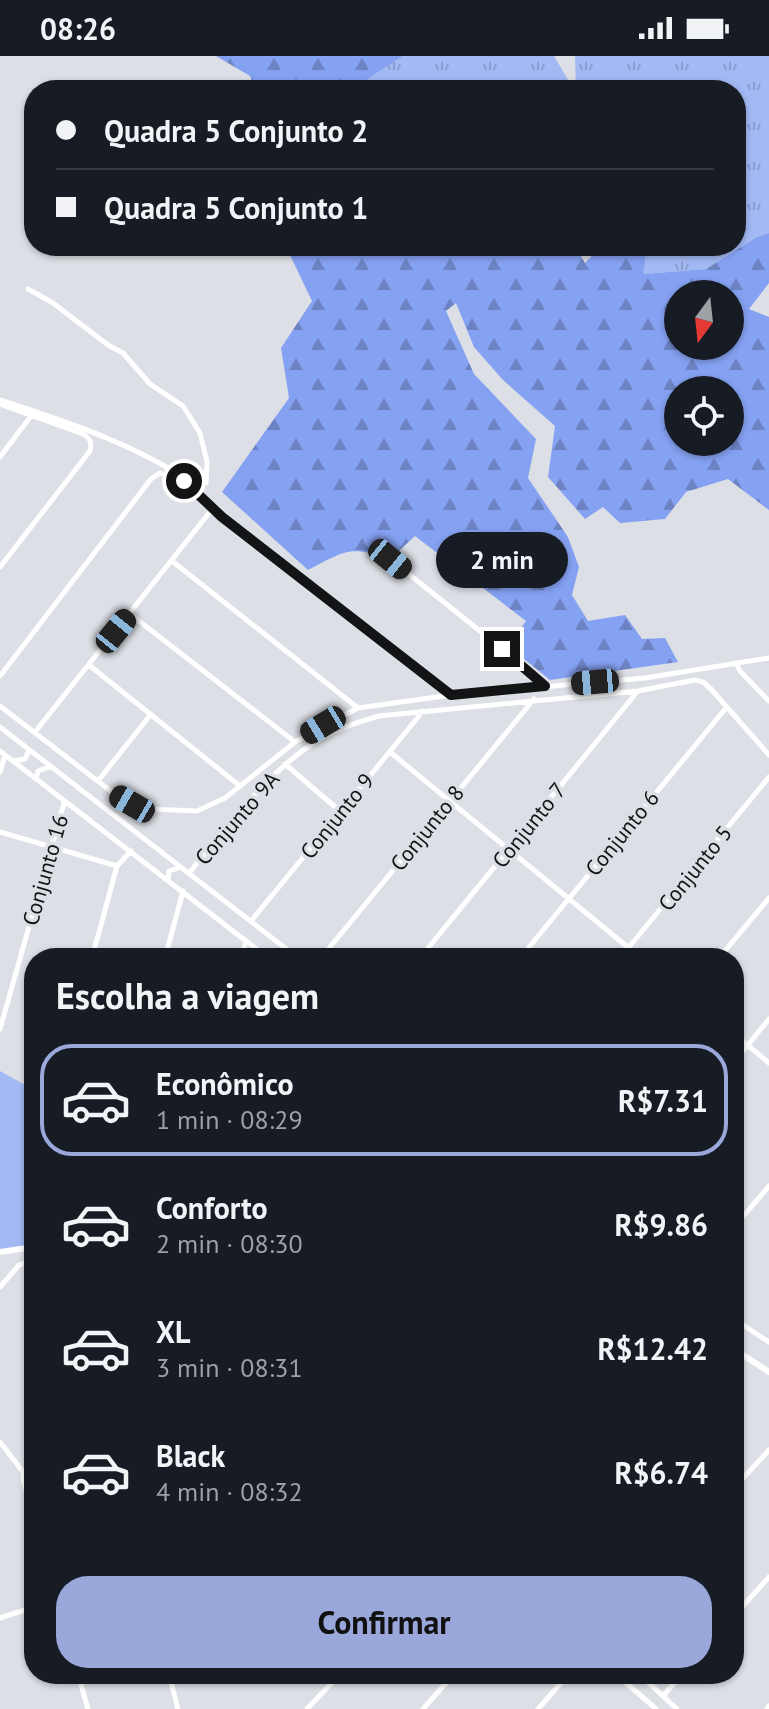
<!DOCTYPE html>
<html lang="pt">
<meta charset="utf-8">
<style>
:root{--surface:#171b24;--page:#20242c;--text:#f1f3f6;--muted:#9ea1a6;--line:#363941;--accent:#9aa7db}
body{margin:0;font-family:"PT Sans",sans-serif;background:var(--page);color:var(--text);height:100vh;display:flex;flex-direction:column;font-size:30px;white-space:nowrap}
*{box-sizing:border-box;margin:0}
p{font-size:26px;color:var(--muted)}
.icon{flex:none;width:44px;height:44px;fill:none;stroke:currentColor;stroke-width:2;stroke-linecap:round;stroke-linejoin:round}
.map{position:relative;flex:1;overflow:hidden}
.side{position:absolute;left:24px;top:892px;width:720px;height:736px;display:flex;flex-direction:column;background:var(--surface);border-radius:32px;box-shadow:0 2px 6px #0004}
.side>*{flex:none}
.hud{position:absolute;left:24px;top:24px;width:722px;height:176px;border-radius:32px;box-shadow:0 2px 6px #0004;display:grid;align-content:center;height:176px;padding:0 32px;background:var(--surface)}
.needle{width:52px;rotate:195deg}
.tools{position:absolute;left:664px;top:224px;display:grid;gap:16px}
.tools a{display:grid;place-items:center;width:80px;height:80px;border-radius:50%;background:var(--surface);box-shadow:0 2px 6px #0004;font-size:40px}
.end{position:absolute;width:36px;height:36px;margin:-18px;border:10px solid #131416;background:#fff;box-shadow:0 0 0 4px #fff}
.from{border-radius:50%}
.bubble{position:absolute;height:56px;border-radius:28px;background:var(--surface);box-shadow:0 2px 6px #0004;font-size:26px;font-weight:700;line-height:56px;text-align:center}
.car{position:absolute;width:24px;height:48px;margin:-24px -12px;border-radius:10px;box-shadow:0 0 6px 2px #0007;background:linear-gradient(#222 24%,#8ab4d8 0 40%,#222 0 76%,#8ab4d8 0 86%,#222 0)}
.hud b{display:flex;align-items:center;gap:28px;height:76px;font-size:30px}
.hud b+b{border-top:2px solid var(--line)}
.hud i{width:20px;height:20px;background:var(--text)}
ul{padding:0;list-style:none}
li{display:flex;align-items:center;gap:24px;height:112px;margin:0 16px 12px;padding:0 16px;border:4px solid transparent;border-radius:32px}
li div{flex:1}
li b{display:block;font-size:30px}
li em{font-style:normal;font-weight:700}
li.current{border-color:var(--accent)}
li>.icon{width:72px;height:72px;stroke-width:1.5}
h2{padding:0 32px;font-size:36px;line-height:96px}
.button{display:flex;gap:16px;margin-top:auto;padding:16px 32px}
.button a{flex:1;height:92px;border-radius:32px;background:var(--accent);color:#111;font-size:32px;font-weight:700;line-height:92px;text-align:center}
.status{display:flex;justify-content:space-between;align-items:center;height:56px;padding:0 40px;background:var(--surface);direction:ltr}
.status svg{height:22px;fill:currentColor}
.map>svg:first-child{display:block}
</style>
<div class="status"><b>08:26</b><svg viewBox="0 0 49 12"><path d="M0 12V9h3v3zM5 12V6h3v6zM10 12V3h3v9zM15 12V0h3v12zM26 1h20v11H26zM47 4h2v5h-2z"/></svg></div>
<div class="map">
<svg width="769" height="1653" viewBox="0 0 769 1653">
<defs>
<pattern id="grass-tufts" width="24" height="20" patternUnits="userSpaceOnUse" patternTransform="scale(2)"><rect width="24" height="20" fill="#a3b9f4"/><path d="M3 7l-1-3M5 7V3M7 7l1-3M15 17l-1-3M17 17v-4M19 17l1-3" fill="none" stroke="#8b9ed0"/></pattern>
<pattern id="forest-firs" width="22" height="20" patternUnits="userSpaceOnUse" patternTransform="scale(2)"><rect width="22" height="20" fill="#85a1f2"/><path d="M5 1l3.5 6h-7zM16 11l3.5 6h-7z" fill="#6c82c3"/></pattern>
</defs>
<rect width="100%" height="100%" fill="#dcdfe5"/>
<path fill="url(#grass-tufts)" d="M403 0H554L574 34H374L366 23Z
M575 0H769V177L757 181 706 213 642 218 647 190H736V34H576Z"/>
<path fill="url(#forest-firs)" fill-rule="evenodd" d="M216 0H403L367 23 374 34H255L250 20Z
M769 177V227L749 253 769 261V454L728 423 686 436 665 463 620 467 603 451 585 463 548 421 555 370 503 324 474 291 456 247 446 255 474 318 536 383 528 422 568 481 579 511 572 539 588 565 625 559 642 583 665 582 678 606 550 624 508 590 526 565 415 480 390 503C349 489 345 495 308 514L222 436 289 342 281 292 312 245 290 199 288 190H575L585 207 601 190H647L643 218 706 213 757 181ZM678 238H730V290H678ZM678 334H730V386H678Z"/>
<path fill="#a3b9f4" d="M0 1015 34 1034V1192L0 1197Z"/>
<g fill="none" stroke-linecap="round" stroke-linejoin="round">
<path stroke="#fff" stroke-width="5" d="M0 344C68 366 140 390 198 431L206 427 207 406 200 377 183 350 150 328 123 297 108 289 53 247 28 233
M0 348 83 378C91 383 92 387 90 395L0 511
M0 401 31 360
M390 503 525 611 544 629
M172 505 358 652
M130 558 295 686
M736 607 740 615 769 645
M89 609 240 730
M0 620 151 423 160 417 184 425 222 461 451 639
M0 650 112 736 132 748 148 753 197 755 225 742 295 686 358 652 451 639 645 622 769 602
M0 671 298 902
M35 676 213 452
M0 695 268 902
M390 696 641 902
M13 705 25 703 29 694
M285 708 341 756
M0 716 5 699
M36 723 38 715 49 711
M98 725 151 658
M0 776 117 810
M189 817C229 770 267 715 320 683 339 672 359 666 379 660L638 635 695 624 703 626 711 633 769 699
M168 824 169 815 181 811
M251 865 423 655
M92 902 117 810 131 795
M165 902 183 835
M241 902 246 885
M321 902 534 643
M420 902 637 636
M520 902 726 652
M620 902 769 721
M719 902 769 842
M0 973 64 747
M734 978 769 1007
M734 1006 769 963
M734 1171 769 1130
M0 1231 19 1209 34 1205
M734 1263 769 1286
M0 1386 24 1417 34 1425
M24 1417 23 1423 34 1461
M734 1432 769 1394
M734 1560 769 1521
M0 1562 34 1551
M78 1618 88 1653
M169 1618 178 1653
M616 1618 656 1653
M639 1618 677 1653
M663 1640 682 1618
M307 1653 340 1618
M423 1653 454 1618
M538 1653 569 1618
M767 1653 769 1650"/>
<path stroke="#fff" stroke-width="6" d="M0 1196 34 1191
M734 1293 769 1316"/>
</g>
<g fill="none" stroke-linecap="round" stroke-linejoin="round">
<path stroke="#131416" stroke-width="10" d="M184 425 222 461 451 639 545 630 502 593"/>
</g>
<g text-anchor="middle" stroke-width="7" stroke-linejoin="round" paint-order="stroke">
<g font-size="22" fill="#131416" stroke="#dcdfe5">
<text transform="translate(337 760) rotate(-51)" y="8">Conjunto 9</text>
<text transform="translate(237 762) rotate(-49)" y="8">Conjunto 9A</text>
<text transform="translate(529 769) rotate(-51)" y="8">Conjunto 7</text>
<text transform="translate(427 772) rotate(-51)" y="8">Conjunto 8</text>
<text transform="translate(622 777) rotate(-51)" y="8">Conjunto 6</text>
<text transform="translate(695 812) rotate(-51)" y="8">Conjunto 5</text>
<text transform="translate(45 814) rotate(-74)" y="8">Conjunto 16</text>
</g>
</g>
</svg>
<div class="tools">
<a><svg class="needle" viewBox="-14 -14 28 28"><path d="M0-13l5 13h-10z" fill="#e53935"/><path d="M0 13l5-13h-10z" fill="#9ea1a6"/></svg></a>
<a><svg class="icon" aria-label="locate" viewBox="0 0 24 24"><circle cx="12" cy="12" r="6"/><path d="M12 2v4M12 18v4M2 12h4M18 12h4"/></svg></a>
</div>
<i class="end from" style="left:184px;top:425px"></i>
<i class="end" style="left:502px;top:593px"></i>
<div class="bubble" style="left:436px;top:476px;width:132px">2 min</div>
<i class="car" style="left:390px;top:503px;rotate:129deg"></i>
<i class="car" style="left:116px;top:575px;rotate:39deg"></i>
<i class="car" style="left:595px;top:626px;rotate:265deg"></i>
<i class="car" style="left:323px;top:669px;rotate:239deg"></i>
<i class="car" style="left:132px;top:748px;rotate:300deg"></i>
<div class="hud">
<b><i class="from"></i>Quadra 5 Conjunto 2</b>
<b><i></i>Quadra 5 Conjunto 1</b>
</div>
<section class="side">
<h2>Escolha a viagem</h2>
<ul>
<li class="current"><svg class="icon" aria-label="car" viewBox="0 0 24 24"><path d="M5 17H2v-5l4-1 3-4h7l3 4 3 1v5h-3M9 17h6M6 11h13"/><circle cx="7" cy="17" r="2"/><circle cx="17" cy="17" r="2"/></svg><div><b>Econômico</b><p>1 min · 08:29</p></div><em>R$7.31</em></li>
<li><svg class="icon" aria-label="car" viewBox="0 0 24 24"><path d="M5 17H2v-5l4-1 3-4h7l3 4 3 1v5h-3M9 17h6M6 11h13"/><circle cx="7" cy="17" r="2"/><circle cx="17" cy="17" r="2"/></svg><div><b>Conforto</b><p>2 min · 08:30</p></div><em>R$9.86</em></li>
<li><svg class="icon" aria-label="car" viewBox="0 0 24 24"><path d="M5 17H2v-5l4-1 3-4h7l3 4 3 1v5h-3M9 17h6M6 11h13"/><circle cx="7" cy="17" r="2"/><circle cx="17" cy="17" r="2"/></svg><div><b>XL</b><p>3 min · 08:31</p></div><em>R$12.42</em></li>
<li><svg class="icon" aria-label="car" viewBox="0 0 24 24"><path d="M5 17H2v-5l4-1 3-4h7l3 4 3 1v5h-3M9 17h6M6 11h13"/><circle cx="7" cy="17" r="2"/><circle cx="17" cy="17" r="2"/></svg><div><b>Black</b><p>4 min · 08:32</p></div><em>R$6.74</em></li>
</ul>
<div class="button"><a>Confirmar</a></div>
</section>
</div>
